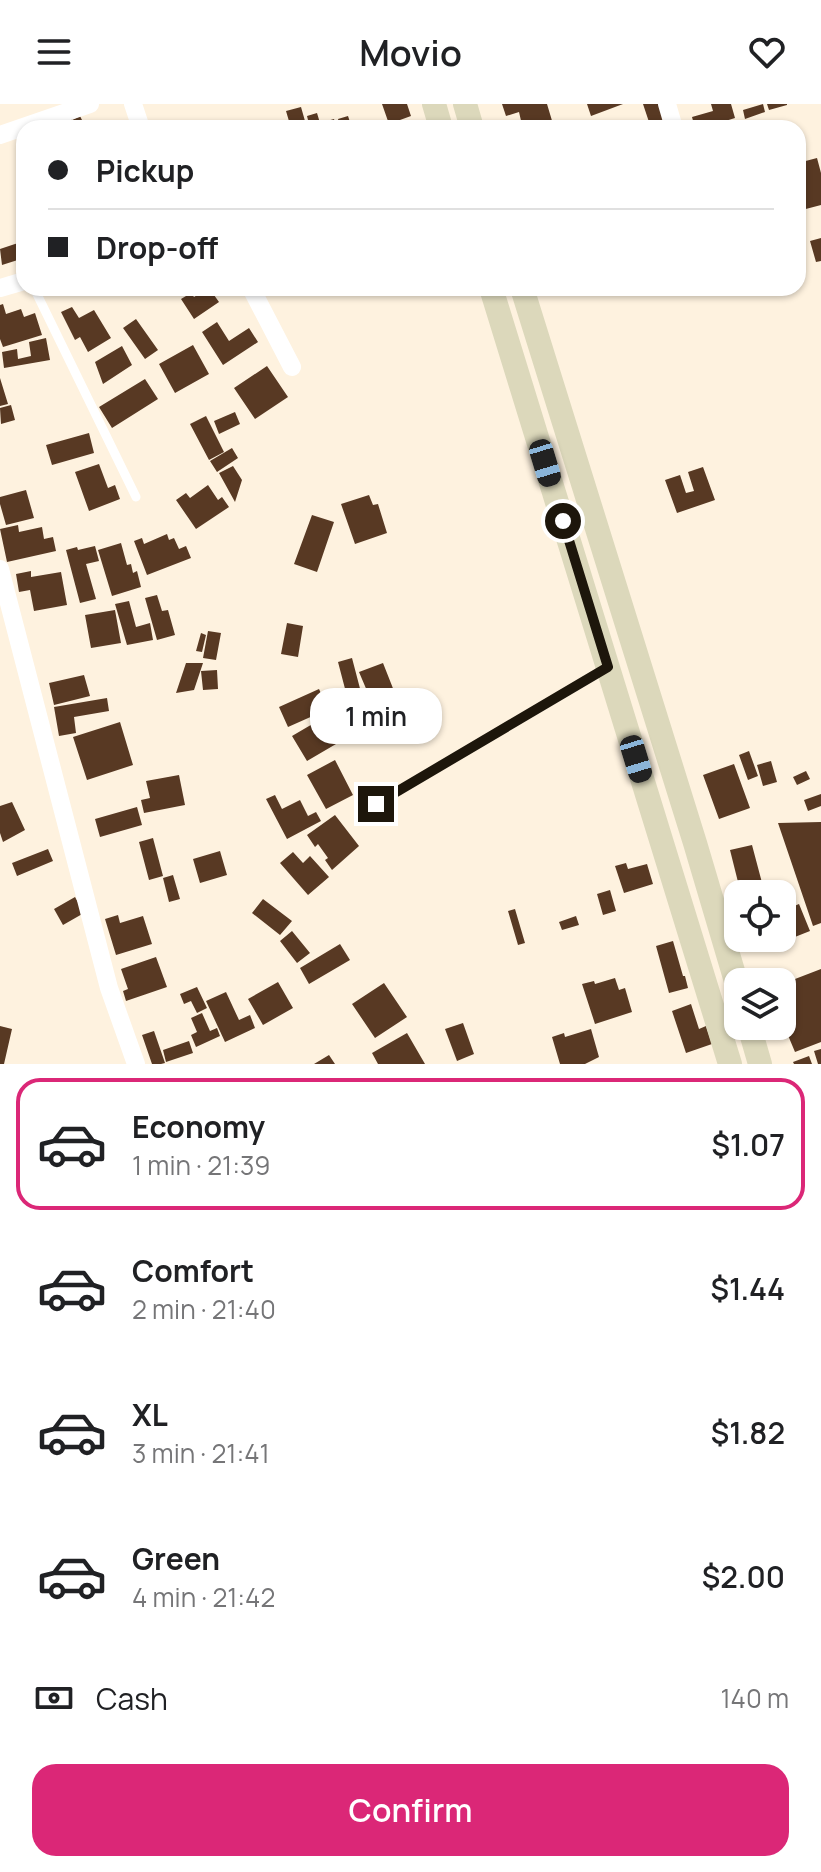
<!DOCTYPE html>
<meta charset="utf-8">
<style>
:root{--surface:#fff;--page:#f2f2f2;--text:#202124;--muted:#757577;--line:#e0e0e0;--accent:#db2777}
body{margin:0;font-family:Manrope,sans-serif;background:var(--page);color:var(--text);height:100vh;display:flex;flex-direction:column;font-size:30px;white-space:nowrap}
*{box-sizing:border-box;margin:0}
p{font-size:26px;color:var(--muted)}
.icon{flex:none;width:44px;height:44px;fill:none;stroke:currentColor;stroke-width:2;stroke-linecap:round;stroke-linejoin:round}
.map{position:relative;height:960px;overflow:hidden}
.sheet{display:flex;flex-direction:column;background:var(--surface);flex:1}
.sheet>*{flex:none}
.top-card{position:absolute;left:16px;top:16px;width:790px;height:176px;border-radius:24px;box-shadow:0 2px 6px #0004;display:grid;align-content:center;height:176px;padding:0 32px;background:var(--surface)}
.tools{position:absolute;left:724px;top:776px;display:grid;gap:16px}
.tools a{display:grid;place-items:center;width:72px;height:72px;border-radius:16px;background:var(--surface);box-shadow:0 2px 6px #0004;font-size:40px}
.end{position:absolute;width:36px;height:36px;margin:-18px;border:10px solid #1d160b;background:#fff;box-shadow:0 0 0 4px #fff}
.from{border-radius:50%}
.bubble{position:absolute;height:56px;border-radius:24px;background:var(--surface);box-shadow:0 2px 6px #0004;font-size:26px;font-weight:600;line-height:56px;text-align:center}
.car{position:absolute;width:24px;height:48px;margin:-24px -12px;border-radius:10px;box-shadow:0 0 6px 2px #0007;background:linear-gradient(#222 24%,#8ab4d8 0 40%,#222 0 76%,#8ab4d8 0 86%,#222 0)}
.top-card b{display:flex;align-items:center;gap:28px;height:76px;font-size:30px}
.top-card b+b{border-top:2px solid var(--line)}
.top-card i{width:20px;height:20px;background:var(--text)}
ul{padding:14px 0 0;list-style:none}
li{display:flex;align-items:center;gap:24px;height:132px;margin:0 16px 12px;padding:0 16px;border:4px solid transparent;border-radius:24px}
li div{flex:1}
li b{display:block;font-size:30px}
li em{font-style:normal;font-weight:600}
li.current{border-color:var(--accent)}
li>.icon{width:72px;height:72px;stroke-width:1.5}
.pay{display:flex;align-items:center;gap:20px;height:88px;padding:0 32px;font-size:30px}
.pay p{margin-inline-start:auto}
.primary-button{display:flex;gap:16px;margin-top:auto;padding:16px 32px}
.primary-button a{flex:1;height:92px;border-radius:24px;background:var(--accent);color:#fff;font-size:32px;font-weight:600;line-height:92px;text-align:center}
header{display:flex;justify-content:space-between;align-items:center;height:104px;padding:0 32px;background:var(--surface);font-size:36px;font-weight:600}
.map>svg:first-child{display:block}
</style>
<header><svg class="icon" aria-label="menu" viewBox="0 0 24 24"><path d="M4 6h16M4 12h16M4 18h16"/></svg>Movio<svg class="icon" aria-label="heart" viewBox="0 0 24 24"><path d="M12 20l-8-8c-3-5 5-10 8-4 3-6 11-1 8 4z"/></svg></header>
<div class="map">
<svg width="821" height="960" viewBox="0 0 821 960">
<rect width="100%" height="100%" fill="#fef2df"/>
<path fill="#583923" d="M382 0H407L411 12 389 20Z
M502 0H547L553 20 540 24H514L522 21 519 8 506 12Z
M587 0H623L591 12Z
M643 0H663L671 24H641L650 21Z
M711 0H731L735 14 703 24H695L692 13 713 7Z
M763 0 765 8 745 15 743 6Z
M767 0H787V1L769 6Z
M301 3 307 24H291L286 7Z
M68 8 72 16 80 12 86 24H58L54 15Z
M317 9 320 19 334 15 337 24H310L307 12Z
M348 12 352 24H340L338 15Z
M817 54 821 69V101L802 106 798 93V59Z
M821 134V157L816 158 810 137Z
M24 137V154L2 161 0 145Z
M209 184 219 198 194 215 181 195 191 189 194 193Z
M3 200 6 210 21 205 24 213 35 209 42 231 3 243 0 235V201Z
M72 203 79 214 94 206 111 234 88 248 80 233 75 236 61 208Z
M136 215 158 246 145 255 123 224Z
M217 218 229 237 249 224 258 238 223 261 202 228Z
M46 234 50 256 4 264 2 248 17 245 18 255 31 252 29 238Z
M193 241 209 270 175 289 159 260Z
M122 242 132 261 103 280 95 258Z
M267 262 288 293 255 315 234 284Z
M0 274 8 300 0 302Z
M145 275 158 295 112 324 99 303Z
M11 301 15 316 1 320 0 304Z
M235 308 240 320 219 330 214 317Z
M206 312 224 348 209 356 190 320Z
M89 329 94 349 52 361 46 341Z
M232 344 238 354 217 368 210 357Z
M99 360 108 384 115 381 120 395 89 407 75 368Z
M233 362 242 376 235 398 219 369Z
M703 363 715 396 677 409 665 376 680 371 686 389 694 387 688 368Z
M208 381 218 396 222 393 229 403 196 425 176 396 186 389 190 394Z
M26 386 34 414 6 421 0 400V393Z
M369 391 373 401 378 400 387 429 355 440 341 400Z
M312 411 334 418 317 468 294 460Z
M18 421 19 428 42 423 44 435 53 433 56 447 7 458 0 425Z
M167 430 169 436 174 434 179 445 186 442 191 454 147 471 134 437 142 434 144 440Z
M121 439 127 461 131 460 133 469 137 467 141 483 112 492 98 446Z
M95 442 99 457 86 460 96 495 80 499 66 446 77 443 78 446Z
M31 467V473L61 468 67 501 34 507 30 486 19 488 16 470Z
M157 491 162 507 168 506 175 531 157 536 145 494Z
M129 497 136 523 150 519 153 536 127 541 115 500Z
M115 506 121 539 91 544 85 511Z
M287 519 303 522 298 553 281 550Z
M208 527 221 529 216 556 203 554Z
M201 529 206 531 202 548 196 547Z
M352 554 363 596 349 600 338 558Z
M186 559H203L194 586 176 589Z
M383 559 396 592 373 601 359 568Z
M217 566 218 585 203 586 201 567Z
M84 571 90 592 54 601 49 579Z
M319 585 324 596 320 598 324 607 288 623 279 603Z
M107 594 109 607 74 613 76 629 59 632 54 603Z
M321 615 336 640 307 657 292 632Z
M120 618 133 661 87 676 73 633Z
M749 647 758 672 748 676 739 651Z
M335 656 353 691 326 705 307 671Z
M771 657 777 678 763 682 757 661Z
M734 660 750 704 719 715 703 671Z
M806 667 810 675 797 681 793 673Z
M179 671 185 701 144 709 141 696 150 694 146 677Z
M821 690V702L808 707 804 696Z
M275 691 282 705 300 696 308 712 316 708 321 717 287 735 266 695Z
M12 698 25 726 3 738 0 729V702Z
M137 703 142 721 100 733 95 715Z
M335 711 359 742 332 766 325 756 328 754 318 740 315 743 307 731Z
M821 718V819L813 822 778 719Z
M153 734 163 772 149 776 139 738Z
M752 741 765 790H741L730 746Z
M48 745 53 757 17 772 12 759Z
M220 747 227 771 200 779 193 755Z
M293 748 303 759 310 752 329 773 308 791 280 759Z
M626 759 628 765 647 760 653 780 624 789 615 762Z
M173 771 180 795 169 798 163 774Z
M610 786 616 807 603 811 597 790Z
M75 793 84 809 63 821 54 805Z
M263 795 292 817 280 831 252 809Z
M799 800 810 827 762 846 757 834H782V807Z
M515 805 525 839 518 841 508 807Z
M118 811 120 819 143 812 152 840 116 851 105 815Z
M576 812 579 821 562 826 559 818Z
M292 827 310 849 297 859 280 837Z
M673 837 683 872H685L688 884 669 889 656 842Z
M340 840 350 856 309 880 300 864Z
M156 853 167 883 126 897 123 887 128 885 121 865Z
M821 865V938L795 948 782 917V880Z
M615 874 619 886 625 884 632 908 595 920 582 880 594 877 595 880Z
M278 878 293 904 263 921 248 895Z
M384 879 407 913 375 934 352 900Z
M197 883 207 904 197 909 191 897 184 900 180 890Z
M226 888 239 916 250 911 255 924 225 938 206 897Z
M691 900 699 925 706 922 712 940 686 949 672 907Z
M202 909 210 927 217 924 220 932 196 943 191 931 197 928 191 914Z
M463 919 474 950 457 957 445 925Z
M0 922 12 925 4 960H0Z
M591 925 599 953 585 960H560L552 933 564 929 565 933Z
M154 927 165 959 161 960H152L142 931Z
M407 929 425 960H378L372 949Z
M189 937 193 949 166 958 163 946Z
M821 945V960H818L814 947Z
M329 951 335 960H314Z
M809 952 812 960H794L793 958Z"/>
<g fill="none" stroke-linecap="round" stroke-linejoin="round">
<path stroke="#fff" stroke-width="9" d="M34 184 136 393
M376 700 605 565"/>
<path stroke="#fff" stroke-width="18" d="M133 0 141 24
M667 0 674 24
M0 31 90 0
M0 184 24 177
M251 184 292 263
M0 465 109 884 136 960"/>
<path stroke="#dcd8bb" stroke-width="24" d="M434 0 441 24
M465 0 472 24
M491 184 730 960
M522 184 695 739 738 884
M749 922 760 960"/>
</g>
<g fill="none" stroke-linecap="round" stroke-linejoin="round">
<path stroke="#1d160b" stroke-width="10" d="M376 700 608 563 563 417"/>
</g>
</svg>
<div class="tools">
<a><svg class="icon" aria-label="locate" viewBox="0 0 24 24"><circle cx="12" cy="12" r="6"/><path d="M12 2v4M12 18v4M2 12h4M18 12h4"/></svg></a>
<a><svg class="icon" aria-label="layers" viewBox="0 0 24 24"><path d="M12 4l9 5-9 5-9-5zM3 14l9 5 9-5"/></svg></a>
</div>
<i class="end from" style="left:563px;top:417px"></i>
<i class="end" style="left:376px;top:700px"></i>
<div class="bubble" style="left:310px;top:584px;width:132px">1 min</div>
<i class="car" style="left:545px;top:359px;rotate:163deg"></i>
<i class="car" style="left:636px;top:655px;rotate:163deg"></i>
<div class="top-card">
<b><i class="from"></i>Pickup</b>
<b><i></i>Drop-off</b>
</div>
</div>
<section class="sheet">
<ul>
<li class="current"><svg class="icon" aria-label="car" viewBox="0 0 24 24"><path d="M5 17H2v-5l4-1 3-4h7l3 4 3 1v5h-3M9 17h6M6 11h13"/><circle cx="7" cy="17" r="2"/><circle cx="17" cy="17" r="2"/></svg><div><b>Economy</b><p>1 min · 21:39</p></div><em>$1.07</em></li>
<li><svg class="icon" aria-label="car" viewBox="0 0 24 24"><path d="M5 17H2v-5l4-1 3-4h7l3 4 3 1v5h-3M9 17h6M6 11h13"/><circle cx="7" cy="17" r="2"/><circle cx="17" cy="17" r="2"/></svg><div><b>Comfort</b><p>2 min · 21:40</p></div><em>$1.44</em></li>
<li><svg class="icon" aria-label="car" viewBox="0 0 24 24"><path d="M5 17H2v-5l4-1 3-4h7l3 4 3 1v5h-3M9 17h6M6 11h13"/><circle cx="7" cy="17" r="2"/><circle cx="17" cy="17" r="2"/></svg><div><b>XL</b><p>3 min · 21:41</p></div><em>$1.82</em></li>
<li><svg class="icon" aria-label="car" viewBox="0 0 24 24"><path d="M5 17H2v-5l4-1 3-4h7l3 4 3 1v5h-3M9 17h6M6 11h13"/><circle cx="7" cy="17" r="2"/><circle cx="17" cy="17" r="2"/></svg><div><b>Green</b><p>4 min · 21:42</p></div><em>$2.00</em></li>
</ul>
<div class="pay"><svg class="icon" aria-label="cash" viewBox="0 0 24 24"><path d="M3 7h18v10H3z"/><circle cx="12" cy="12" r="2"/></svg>Cash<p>140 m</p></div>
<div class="primary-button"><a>Confirm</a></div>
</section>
